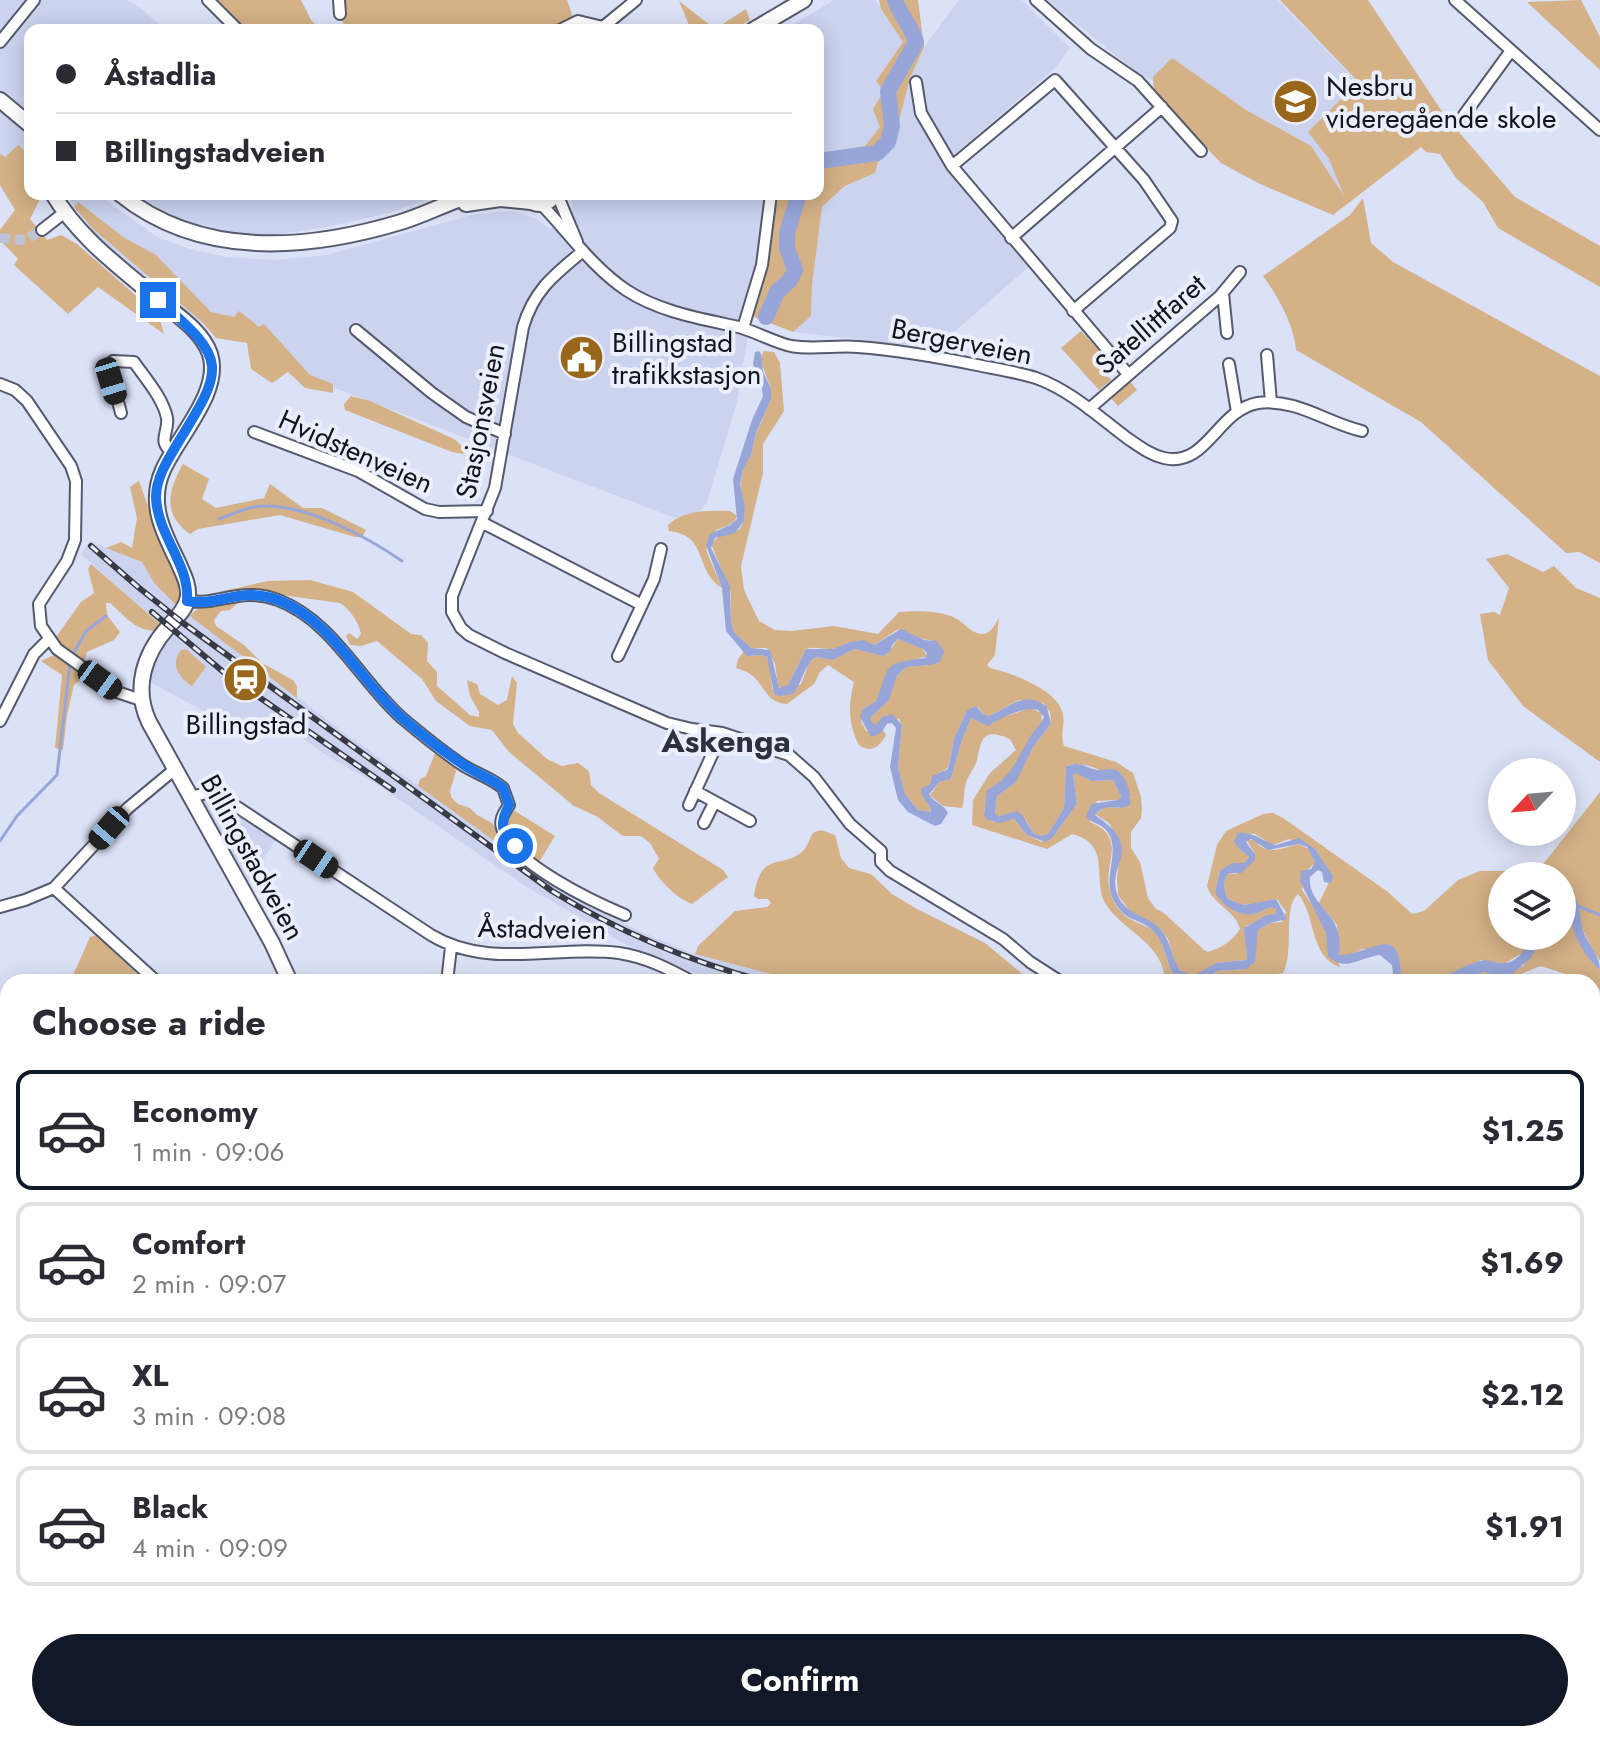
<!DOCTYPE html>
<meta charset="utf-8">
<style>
:root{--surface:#fff;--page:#f7f7f7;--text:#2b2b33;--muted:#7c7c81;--line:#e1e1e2;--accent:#111827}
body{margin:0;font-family:Jost,sans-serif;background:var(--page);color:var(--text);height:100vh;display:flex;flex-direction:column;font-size:30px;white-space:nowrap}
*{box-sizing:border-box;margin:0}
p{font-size:26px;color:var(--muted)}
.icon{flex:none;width:44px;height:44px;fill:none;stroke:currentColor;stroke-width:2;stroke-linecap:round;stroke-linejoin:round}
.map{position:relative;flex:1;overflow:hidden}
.sheet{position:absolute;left:0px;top:974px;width:1600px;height:768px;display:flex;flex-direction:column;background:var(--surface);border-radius:24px 24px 0 0;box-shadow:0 4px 20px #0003}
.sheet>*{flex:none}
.guide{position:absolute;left:24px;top:24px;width:800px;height:176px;border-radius:16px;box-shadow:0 4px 20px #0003;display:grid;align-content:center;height:176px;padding:0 32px;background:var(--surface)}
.needle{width:52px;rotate:244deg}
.fabs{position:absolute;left:1488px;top:758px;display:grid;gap:16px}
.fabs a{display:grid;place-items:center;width:88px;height:88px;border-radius:50%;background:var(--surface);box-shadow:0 4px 20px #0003;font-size:40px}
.end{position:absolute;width:36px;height:36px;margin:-18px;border:10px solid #1a73e8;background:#fff;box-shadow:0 0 0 4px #fff}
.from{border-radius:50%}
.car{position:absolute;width:24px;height:48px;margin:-24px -12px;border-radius:10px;box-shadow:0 0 6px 2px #0007;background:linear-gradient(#222 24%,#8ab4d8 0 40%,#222 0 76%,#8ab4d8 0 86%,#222 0)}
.guide b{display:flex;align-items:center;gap:28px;height:76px;font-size:30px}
.guide b+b{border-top:2px solid var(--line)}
.guide i{width:20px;height:20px;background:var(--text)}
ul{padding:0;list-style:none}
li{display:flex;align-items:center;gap:24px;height:120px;margin:0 16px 12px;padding:0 16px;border:4px solid var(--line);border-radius:16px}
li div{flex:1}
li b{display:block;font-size:30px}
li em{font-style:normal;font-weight:700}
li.active{border-color:var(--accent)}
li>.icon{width:72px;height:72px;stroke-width:1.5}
h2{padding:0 32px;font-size:36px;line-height:96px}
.primary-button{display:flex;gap:16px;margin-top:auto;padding:16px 32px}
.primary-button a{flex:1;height:92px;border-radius:48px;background:var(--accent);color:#fff;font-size:32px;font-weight:700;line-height:92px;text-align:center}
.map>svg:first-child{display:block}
</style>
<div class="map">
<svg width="1600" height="1742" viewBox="0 0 1600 1742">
<rect width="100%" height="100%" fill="#dbe1f7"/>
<path fill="#cbd3ef" d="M0 0H126L142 9 165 30H30V187L0 165Z
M834 0H875L903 42 876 81 884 91 880 127 865 146 818 154V30H784Z
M959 0H1022L1070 48 1055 68 950 158 1035 261 936 348 793 332 811 315 812 285 822 207 846 186 875 173 878 162 892 149 910 78 924 47Z
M1047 0H1278L1420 147 1347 202 1182 94 1139 74Z
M65 194H97L157 237 190 249 226 257 274 260 327 255 475 214 514 211 534 218 550 229 573 211 571 194H771L737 402 707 502 699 512 675 518 322 383 261 345 217 334 171 300 97 236Z
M134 194H442L393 212 327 227 274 235H253L214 230 183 221Z
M90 541 142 562 154 583 175 604 172 609 183 618 188 614 198 621 330 722 568 894 639 931 695 954 801 982H718L627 945 524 885 375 783 332 759 292 731 284 739 246 724 215 717 148 681 160 649 170 633 81 554Z
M210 797 227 805 276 839 247 886 198 798Z"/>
<path fill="#d4b187" d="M217 0H301L311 20 321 30H245Z
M340 0H567L573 17 551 30H346L338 10Z
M879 0H918L924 47 910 78 892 149 878 162 875 173 845 186 822 207 812 285 811 316 793 332 752 316 771 194H818V154L865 146 880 127 873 109 884 91 876 81 903 42 881 9Z
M1280 0H1368L1445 116 1515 197 1600 246V287L1498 228 1483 202 1456 178 1440 154 1426 152 1421 147 1333 215 1260 184 1221 163 1154 93 1153 77 1172 58 1246 110 1311 146 1344 196 1329 159 1308 132 1357 83 1366 90Z
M1581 0 1600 37V70L1527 2Z
M679 1 715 29 746 9 750 20 733 30H691Z
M18 145 29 155 30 194H37L39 201 30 219 47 240 61 235 77 244 159 316 164 334 98 287 68 314 14 265 18 259 0 240V230L15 210 0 185V154L5 157Z
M1363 198 1371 243 1393 262 1600 376V563L1579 552 1566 553 1421 422 1296 350C1294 325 1278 296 1263 276L1350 215Z
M78 202 123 237 156 255 211 312 234 317 239 311 259 327 264 324 310 375 333 384V393L305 388 288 372 272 383 251 369 247 343 216 338 201 321 93 229 74 207Z
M1081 331 1109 361 1108 368 1105 372 1111 380 1099 390 1061 348Z
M764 351 774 352 780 363 784 411 763 444V473L741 566 744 590 759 621 775 630 791 631 834 626 878 634 899 612C916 611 939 610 955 618 964 622 971 634 982 634 991 634 994 625 999 618L995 655 987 665 990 668C1011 673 1060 690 1063 715 1065 726 1060 735 1064 746L1116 762 1133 773 1141 797 1142 810 1141 818 1131 832V848L1140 862 1148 898 1155 908 1165 914 1204 950 1208 952C1221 948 1233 941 1240 929 1235 910 1213 905 1207 886L1217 845 1226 831 1263 814 1273 813 1283 818 1388 892 1412 914 1424 911 1458 880 1480 871H1532L1540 868 1600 792V961C1585 940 1579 916 1566 894H1562V876H1502V936H1531L1525 951 1504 964 1481 960 1439 981 1401 982 1395 949H1362L1351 955H1339L1337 925 1319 903 1332 876 1315 849 1289 839 1273 845 1255 834 1241 833 1238 848 1249 857 1244 863 1220 870 1215 892 1249 914 1271 907 1276 909V914L1246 926 1247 958 1245 960 1216 963 1196 975H1187L1176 966 1168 939 1161 930 1129 910 1118 895 1117 878 1121 845 1109 823 1095 814 1106 807 1119 808 1131 797C1113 779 1093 758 1066 766L1064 808 1048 834 1040 836 1033 833 1026 820 995 815 997 796 1015 782 1033 747 1051 724 1050 712 1043 703 1019 700 989 716 983 714 978 707 967 710 954 739 948 768 933 776 930 784 924 788 931 812 918 810 905 794 898 767 902 725 899 719 876 725 871 721V717L888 700 897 676 906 667 931 665 932 640C919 641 910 631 897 630L874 645C851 636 853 646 834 649 824 650 815 646 806 649L788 685 782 689 778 686 775 664 767 648H751L734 632 731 621V592L711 544 720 535 739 530 744 521 745 506 740 489 743 470 751 455 756 434 771 399V389L760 359Z
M1128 379 1137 390 1118 406 1109 396Z
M351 396 370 401 454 439 467 450 463 454 452 452 345 410 344 404Z
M183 464 209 479 202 499 216 508 264 498 270 484 303 508H322L366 530 362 537H355L280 515 198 529 190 534C162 514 168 491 183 464Z
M139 481 159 537 183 590 178 607 154 583 142 562 106 548 121 542 132 548 137 518 130 487Z
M730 511 737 516C734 525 724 527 716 530L706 550 722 588C694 571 709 535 669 531L668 525C683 510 709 510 730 511Z
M1507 554 1543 572 1554 566 1576 588 1600 598V762L1523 706 1488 660 1480 614 1494 612 1500 615 1509 588 1486 559Z
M91 564 160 624 154 631C133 629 125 616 110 603H106L107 615 120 632 114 640 87 652 84 662 61 646 56 637 81 602 94 593 88 569Z
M310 580 353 592 411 634 421 635 428 643 427 661 437 672V686L470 715 479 717V712L470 696 467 680 477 684 480 694 498 705 507 700 512 676 517 683 513 724 518 733 547 759 562 766 578 763 589 771 591 785 599 793 723 870 728 877 692 904C677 898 660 882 653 868L659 859 650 843 641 836H623L596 816 574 806 509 752 492 730 470 726 436 701 422 679 377 641 361 646 350 645 346 636 349 633 357 639 361 634C359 623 350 609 340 603L253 591 218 592 268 581Z
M240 601 230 610 221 611 214 620 216 626 244 645 262 663 293 680 297 686V698L190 616C201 601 222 603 240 601Z
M898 639 922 648 927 656C881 670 895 657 876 701L863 709 861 721 866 731 881 733 883 730 886 735C880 746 872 754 859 745 848 724 848 705 854 682L828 665 820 672 814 684 787 704C765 703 765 684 750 674 746 671 741 670 736 668L738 659 744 651 747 656 765 655C773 666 769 681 774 694L801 684 809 663 815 657 833 660 854 649 883 656 887 654Z
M186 649 206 667 192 686C178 677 170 664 181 650Z
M54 655 84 677 74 685 67 715 63 750 55 748 62 675 41 661Z
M1031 708 1041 713 1042 722C1027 746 1015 776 989 789L984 812 993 822 1014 819 1027 835 1042 842 1053 837 1077 804 1073 774H1079L1091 781 1113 780 1121 797 1118 800 1097 801 1090 822C1129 838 1102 864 1110 892 1114 906 1124 918 1138 923 1144 926 1149 927 1154 932 1167 946 1166 967 1178 982H1165C1165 945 1125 932 1107 906 1090 880 1114 845 1072 834L1047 849 972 825 973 800 990 773 1016 750 1010 739C983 728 982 737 977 760 975 768 968 775 966 783 963 791 965 800 962 808L943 806 930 795 940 782 951 779 961 743 971 718 992 724 997 719Z
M435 753 453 764 456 771 450 791 451 797 458 804 470 808 477 815 492 823 506 846 504 848 418 786 420 779 426 776Z
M515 811 555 836 539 862C526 850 502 837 506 817Z
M821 830 835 835 841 858 849 868 871 874 892 894 917 909 985 943 1032 982H801L695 954 698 946 735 911 767 907 771 903 768 899H758L754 896C761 849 782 870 803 851 807 847 810 838 813 833Z
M1247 840H1254C1267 856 1280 849 1299 844L1310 850 1315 863 1307 870 1302 890 1318 914 1340 967C1309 957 1316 914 1298 894 1282 908 1295 951 1283 973L1233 982H1204L1217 971 1246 969 1258 930 1270 923 1282 922 1286 912 1277 899 1244 905 1228 899C1224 890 1222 881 1229 873L1236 874 1255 854Z
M1562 903 1570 907C1570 930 1583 955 1600 970V990L1592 982 1540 966 1502 982H1458L1483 972 1503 976 1523 966 1543 936H1562Z
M97 935 145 982H70L90 937Z
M0 1099 8 1101V1186L0 1187Z
M1600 1180V1324L1592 1318V1182Z
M1592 1395 1600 1401V1458L1592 1451Z
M0 1496H8V1550L0 1549Z
M1600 1623V1742H1493L1503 1734H1592V1638Z
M632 1734H998L999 1742H617Z
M1237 1734H1453L1457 1740 1458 1734H1475V1738H1462L1458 1742H1222Z"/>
<path fill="#97a5d9" d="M759 351 761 354 763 371 771 389V399L756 433 751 455 743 470 740 485 745 506 744 521 735 533 715 538 711 548 730 586 731 621 734 632 751 648 770 650 779 688 788 685 806 649H834L850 642 863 640 874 645 901 629 924 640 937 641 944 651 940 662 931 665 906 667 897 676 889 700 871 717V721L876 725 882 717 892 714 902 725 898 767 905 794 918 810 931 812C931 804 921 799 921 789L930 784 932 776 948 769 954 739 967 710 976 706 983 714 989 716C1010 706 1026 690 1047 707L1051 724 1033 747 1016 782 997 796 995 814 999 816 1017 811 1023 816 1033 833 1040 836 1048 834 1064 808 1066 766C1083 761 1081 766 1097 770 1101 771 1105 769 1110 769 1125 768 1132 794 1130 805 1118 813 1108 800 1095 815 1148 851 1104 863 1118 896 1126 914 1144 915 1157 926 1172 939 1170 956 1180 970L1193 976 1216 963 1245 960 1247 958 1244 928 1267 915 1276 914V909L1271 907C1265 909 1259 913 1253 914 1237 916 1221 905 1215 892L1220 870 1233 863H1244L1249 857 1238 848 1234 841 1238 833C1254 831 1261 841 1276 845L1299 838 1315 849 1333 876 1331 883 1324 882 1322 872 1318 870 1310 877C1307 907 1346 912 1339 955 1370 956 1402 917 1401 982H1394L1392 965 1380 955C1361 957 1345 973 1328 956L1326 933 1300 881 1301 871 1311 869 1315 862 1307 847 1299 844 1268 850 1251 839 1246 842 1255 854V860L1241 873H1229C1222 881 1224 890 1228 899L1244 905 1276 899 1287 919 1270 923 1258 930 1255 962 1246 969 1217 971 1204 982H1178C1166 967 1167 946 1154 932 1138 915 1126 926 1112 897 1103 877 1122 848 1106 830 1100 823 1091 823 1086 817L1091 804 1118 800 1121 797 1113 780 1091 781 1078 774H1073L1077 804 1053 837 1045 842 1027 835 1014 819 999 823 986 819 984 815 987 790C1012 778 1018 756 1032 734 1036 728 1041 724 1044 717L1038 710C1023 706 1000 718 988 726L971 718 961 743 951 779 940 782 929 794C934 803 944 804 948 813L941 824 935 826 908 812 898 800 890 767 896 728 892 723 887 724 881 733 871 737 860 717 863 709 876 701C891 665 880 664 925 658L927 653 923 649 898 639 892 645 890 652 883 656 854 649 833 660 815 657C804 666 802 683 793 694L779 696 774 694 767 657 762 655 747 656 726 631 722 588 706 545 710 534 730 525 737 519 733 479 752 420 763 396 761 383 753 364 755 352Z
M1562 894 1573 895C1582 906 1579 920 1584 933 1589 946 1600 956 1600 970 1582 954 1570 931 1570 907L1562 903Z
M1531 936H1543L1530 959 1512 974 1495 975 1483 972 1458 982H1425C1448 978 1460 966 1480 961 1487 959 1492 962 1499 963 1515 966 1527 949 1531 936Z"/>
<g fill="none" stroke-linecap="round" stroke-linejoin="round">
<path stroke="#97a5d9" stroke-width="3" d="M219 519C233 514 252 505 266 506 310 506 367 537 402 561
M72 656 86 631 106 616
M0 841 17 816 57 775 70 663
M1578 906 1600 915
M1368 1735 1372 1742"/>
<path stroke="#97a5d9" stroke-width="16" d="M818 161 877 153 888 142 892 126 888 91 916 42C911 26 900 15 895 0
M766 317 777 292 790 280 795 270 787 248V233L799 194"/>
<path stroke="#bdc2d6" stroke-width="10" stroke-dasharray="10 5" stroke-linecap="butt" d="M0 238 25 240 42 230"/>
<defs>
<path id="minor" d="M208 0 238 30
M339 0 340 14
M1036 0 1091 49 1138 81 1201 151
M1455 0 1600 130
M560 30 578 21 603 27 636 0
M0 42 34 0
M916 82 921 113 952 166 1128 374
M1464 115 1510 52
M952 166 1055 80 1144 180 1172 221 1170 228 1073 311
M557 194 577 242
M541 204C569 233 592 267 626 290 658 311 697 318 734 326 754 330 772 342 791 346 813 350 836 345 858 347 898 350 938 357 977 365 997 369 1017 372 1036 378 1070 390 1099 417 1127 438 1139 446 1150 455 1164 458 1207 468 1217 410 1258 403 1296 398 1327 423 1362 431
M42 230 65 212
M1011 238 1162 107
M583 251C554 275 534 290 523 327L495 488 452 596V612L461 628 469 635 505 653 667 723 692 729 722 733 789 755 814 777 850 824 881 851V862L890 871 1003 939 1030 962 1061 982
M1223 293 1227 333
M743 328 762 265 771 194
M356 330 432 393 466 417 505 434
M1267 355 1271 402
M1229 364 1237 412
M0 384 15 390 27 401 71 466 76 481 75 540 67 561 39 604 41 626 57 649 117 692 141 700
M1089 409 1220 296 1240 272
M121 413 109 368 113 361 134 362C145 378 163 398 167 418 169 433 157 441 172 452
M254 432 358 471 425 509 439 512 487 511
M483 523 642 605
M187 601C219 606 241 586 278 600 333 621 360 681 402 718 421 734 441 750 461 764 474 773 490 777 503 788L509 805C505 812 499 819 502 828 511 863 594 902 625 915
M618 656 654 579 661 549
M0 721 34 654 48 640
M695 791 750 821
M190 797 211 792 222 797 431 935C489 970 555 945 619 953 646 957 669 969 693 982
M689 805 722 733
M704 823 714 803
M54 888 157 982
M0 907 25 900 54 888 128 808 175 769
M447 982 451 947
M0 1269 8 1270
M0 1360H8
M1592 1487 1600 1484
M0 1642 8 1649
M53 1742V1734
M132 1742 139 1734
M597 1742 610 1734"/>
<path id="major" d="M753 30 804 0
M0 100 30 125
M53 194C79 238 122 269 160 301 178 316 202 331 210 354 222 392 178 436 163 470 148 503 163 532 178 562 183 574 189 584 188 597 186 609 176 618 168 627 144 654 133 688 149 722L272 943 290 982
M120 194C201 259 308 250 401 222 427 214 450 201 476 194
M526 198C536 207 548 206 555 194
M466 204 500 199 531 202
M0 1734 8 1730"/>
</defs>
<use href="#minor" stroke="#555a6c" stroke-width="14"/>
<use href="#major" stroke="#555a6c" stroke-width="18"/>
<use href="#minor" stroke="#fff" stroke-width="10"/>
<use href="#major" stroke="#fff" stroke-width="14"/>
<defs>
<path id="rail" d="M91 546 138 587 183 623 552 891C619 932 691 962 767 982
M152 612 227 675 393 790
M1592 1486 1600 1493
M1592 1581 1600 1583"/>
</defs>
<use href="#rail" stroke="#383b45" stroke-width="6"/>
<use href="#rail" stroke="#ebeffc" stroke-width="3" stroke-dasharray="9" stroke-linecap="butt"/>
</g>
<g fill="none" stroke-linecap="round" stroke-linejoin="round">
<path stroke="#1a73e8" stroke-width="10" d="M158 300C230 361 224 368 176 446 167 461 156 479 156 497 157 535 190 564 187 601 218 607 241 586 278 600 333 621 360 681 402 718 421 734 441 750 461 763 474 773 490 777 503 788L509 805C500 822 500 832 515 846"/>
</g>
<defs>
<symbol id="school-disc" viewBox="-11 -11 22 22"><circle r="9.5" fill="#99671b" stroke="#ebeffc"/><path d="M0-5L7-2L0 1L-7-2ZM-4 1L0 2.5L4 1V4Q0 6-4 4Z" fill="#fff"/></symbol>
<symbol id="civic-disc" viewBox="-11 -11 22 22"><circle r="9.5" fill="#99671b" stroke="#ebeffc"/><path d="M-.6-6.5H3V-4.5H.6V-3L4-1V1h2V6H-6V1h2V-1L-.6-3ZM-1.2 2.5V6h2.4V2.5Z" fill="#fff"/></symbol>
<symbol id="station-disc" viewBox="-11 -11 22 22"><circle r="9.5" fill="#99671b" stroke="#ebeffc"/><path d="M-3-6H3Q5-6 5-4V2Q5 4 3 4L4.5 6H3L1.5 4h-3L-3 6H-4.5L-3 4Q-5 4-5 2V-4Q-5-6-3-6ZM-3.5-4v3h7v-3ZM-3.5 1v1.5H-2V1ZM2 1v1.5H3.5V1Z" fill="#fff"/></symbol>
</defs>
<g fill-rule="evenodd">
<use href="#school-disc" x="1270" y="76" width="51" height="51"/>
<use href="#civic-disc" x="556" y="332" width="51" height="51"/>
<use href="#station-disc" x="220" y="654" width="51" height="51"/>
</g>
<g text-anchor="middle" stroke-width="8" stroke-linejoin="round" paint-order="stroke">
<g font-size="28" fill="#12141b" stroke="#ebeffc" text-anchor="start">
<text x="1326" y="96">Nesbru<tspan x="1326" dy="32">videregående skole</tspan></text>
<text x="612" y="352">Billingstad<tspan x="612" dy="32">trafikkstasjon</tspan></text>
<text x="246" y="734" text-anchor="middle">Billingstad</text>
</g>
<g font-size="28" fill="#12141b" stroke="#ebeffc">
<text transform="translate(1150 324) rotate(-41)" y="10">Satellittfaret</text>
<text transform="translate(962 341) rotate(11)" y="10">Bergerveien</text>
<text transform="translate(480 421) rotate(-79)" y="10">Stasjonsveien</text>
<text transform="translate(356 451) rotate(24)" y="10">Hvidstenveien</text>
<text transform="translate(253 857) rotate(61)" y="10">Billingstadveien</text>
<text transform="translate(542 928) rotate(1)" y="10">Åstadveien</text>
</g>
<g font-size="32" font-weight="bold" fill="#2c3141" stroke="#ebeffc">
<text x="726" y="752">Askenga</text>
</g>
</g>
</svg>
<div class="fabs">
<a><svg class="needle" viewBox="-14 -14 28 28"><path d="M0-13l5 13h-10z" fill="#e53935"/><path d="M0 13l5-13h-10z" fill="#7c7c81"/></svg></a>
<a><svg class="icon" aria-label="layers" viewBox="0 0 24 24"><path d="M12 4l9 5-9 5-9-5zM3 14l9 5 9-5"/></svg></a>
</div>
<i class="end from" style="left:515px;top:846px"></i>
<i class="end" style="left:158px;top:300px"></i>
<i class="car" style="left:111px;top:381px;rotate:163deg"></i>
<i class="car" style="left:100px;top:680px;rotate:126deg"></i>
<i class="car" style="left:109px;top:828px;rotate:221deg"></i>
<i class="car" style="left:316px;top:859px;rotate:124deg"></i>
<div class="guide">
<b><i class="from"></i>Åstadlia</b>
<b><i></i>Billingstadveien</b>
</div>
<section class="sheet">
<h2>Choose a ride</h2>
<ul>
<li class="active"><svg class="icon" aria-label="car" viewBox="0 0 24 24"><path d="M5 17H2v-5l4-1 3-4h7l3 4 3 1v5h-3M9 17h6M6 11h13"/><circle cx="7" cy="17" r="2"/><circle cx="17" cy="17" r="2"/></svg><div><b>Economy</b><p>1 min · 09:06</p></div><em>$1.25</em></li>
<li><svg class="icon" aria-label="car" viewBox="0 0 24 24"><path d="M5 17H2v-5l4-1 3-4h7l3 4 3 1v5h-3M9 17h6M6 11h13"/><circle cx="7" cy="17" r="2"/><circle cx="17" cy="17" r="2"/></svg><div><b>Comfort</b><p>2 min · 09:07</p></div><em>$1.69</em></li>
<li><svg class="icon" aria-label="car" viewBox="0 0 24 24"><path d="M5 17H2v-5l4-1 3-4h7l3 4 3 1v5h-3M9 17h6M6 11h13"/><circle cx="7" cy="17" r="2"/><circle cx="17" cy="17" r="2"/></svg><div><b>XL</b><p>3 min · 09:08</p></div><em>$2.12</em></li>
<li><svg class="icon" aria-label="car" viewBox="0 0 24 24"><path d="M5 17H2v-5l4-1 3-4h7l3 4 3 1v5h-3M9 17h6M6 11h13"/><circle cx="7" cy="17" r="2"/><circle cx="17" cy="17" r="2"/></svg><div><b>Black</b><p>4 min · 09:09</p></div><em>$1.91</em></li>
</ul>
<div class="primary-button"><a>Confirm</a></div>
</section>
</div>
